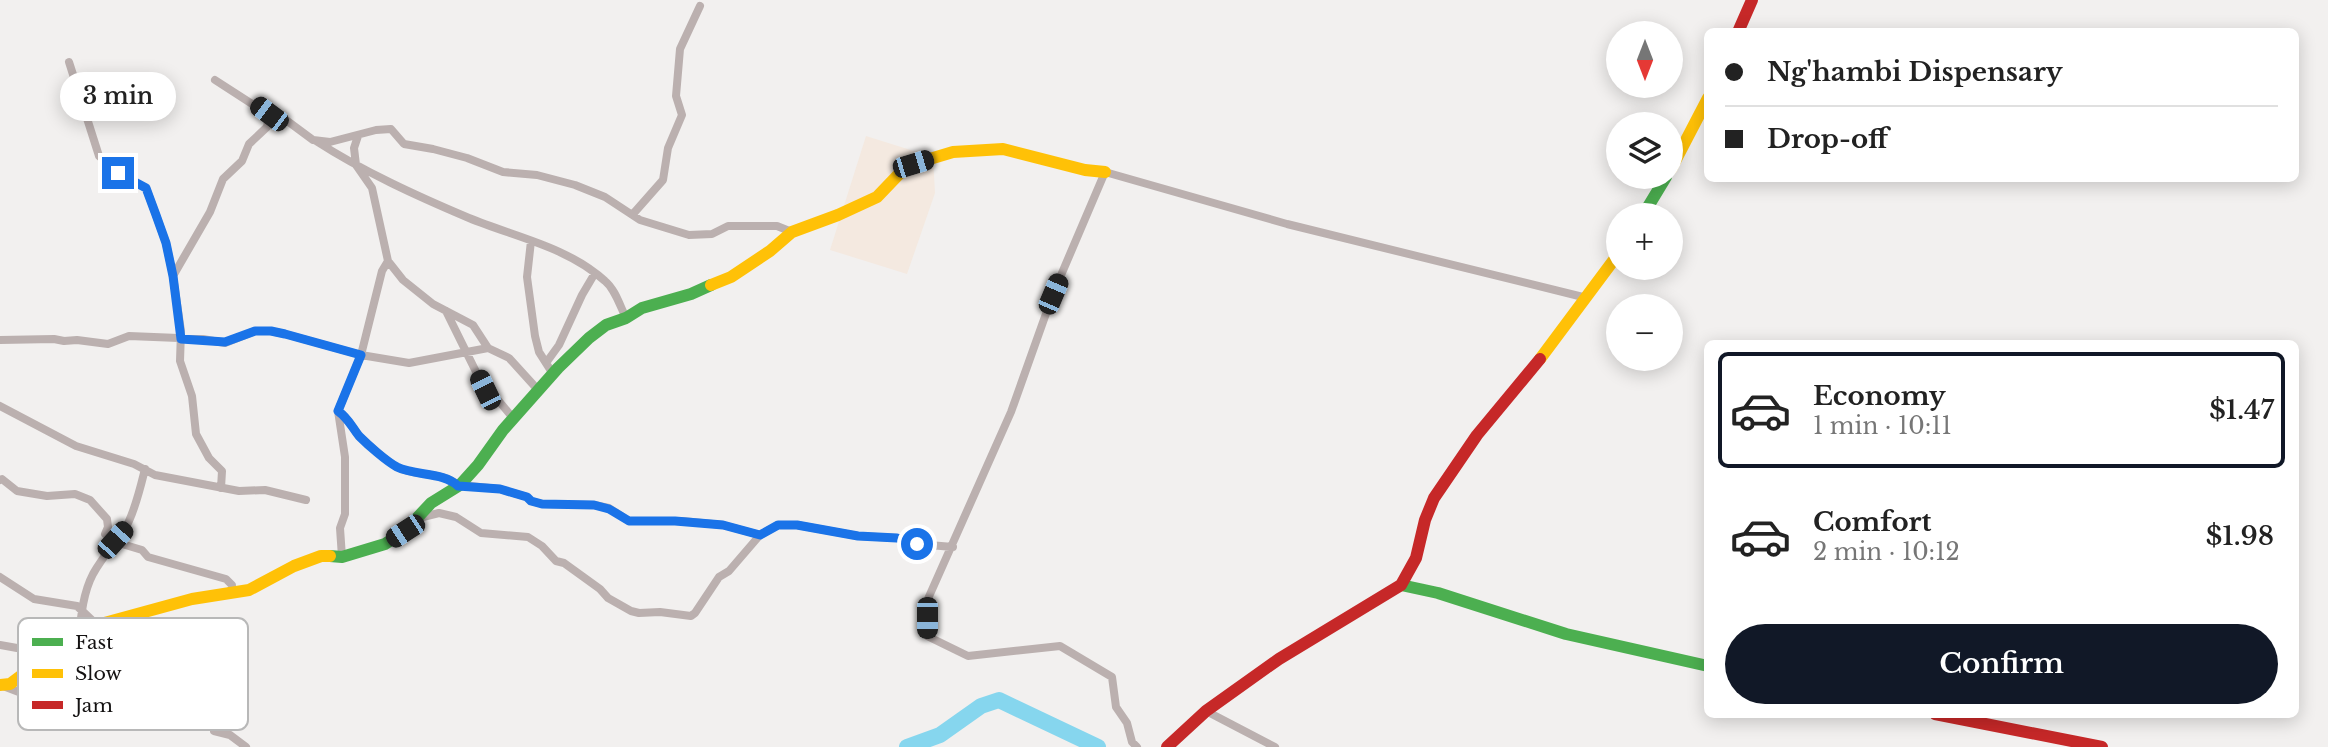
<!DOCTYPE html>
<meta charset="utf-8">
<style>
:root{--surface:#fff;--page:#f2f2f2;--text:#222;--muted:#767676;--line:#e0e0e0;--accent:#111827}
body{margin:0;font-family:"Libre Baskerville",serif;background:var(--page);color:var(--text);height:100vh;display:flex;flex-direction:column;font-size:26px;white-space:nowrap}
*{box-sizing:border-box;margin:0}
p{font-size:23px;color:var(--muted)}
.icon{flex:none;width:38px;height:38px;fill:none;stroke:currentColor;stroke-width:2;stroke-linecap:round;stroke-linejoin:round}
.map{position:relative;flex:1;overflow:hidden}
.panel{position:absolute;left:1704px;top:340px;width:595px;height:378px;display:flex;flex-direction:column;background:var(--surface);border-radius:10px;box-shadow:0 4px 18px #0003}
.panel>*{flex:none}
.guide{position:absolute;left:1704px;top:28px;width:595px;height:154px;border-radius:10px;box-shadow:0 4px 18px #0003;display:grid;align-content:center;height:154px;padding:0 21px;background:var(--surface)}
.needle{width:46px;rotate:180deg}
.fabs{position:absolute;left:1606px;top:21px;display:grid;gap:14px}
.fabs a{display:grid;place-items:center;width:77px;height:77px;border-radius:50%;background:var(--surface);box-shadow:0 4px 18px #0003;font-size:35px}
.end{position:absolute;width:32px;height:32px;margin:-16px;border:9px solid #1a73e8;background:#fff;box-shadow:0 0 0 4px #fff}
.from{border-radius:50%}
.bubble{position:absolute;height:49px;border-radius:24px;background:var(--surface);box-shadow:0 4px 18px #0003;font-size:23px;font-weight:600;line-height:49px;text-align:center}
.car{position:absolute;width:21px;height:42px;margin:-21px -10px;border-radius:9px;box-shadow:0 0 5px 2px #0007;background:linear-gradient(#222 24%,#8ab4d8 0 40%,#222 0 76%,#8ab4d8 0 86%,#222 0)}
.guide b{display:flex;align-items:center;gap:24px;height:66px;font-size:26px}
.guide b+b{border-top:2px solid var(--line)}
.guide i{width:18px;height:18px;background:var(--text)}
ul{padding:12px 0 0;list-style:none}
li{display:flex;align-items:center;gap:21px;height:116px;margin:0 14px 10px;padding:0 7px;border:4px solid transparent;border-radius:10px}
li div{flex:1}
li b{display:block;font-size:26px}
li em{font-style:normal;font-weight:600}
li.on{border-color:var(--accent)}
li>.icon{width:63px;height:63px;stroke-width:1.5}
.cta{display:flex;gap:14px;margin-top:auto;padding:14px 21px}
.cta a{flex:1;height:80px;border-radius:42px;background:var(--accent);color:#fff;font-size:28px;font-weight:600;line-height:80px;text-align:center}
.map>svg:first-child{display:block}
</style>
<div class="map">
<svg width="2328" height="747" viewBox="0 0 2328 747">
<rect width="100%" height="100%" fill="#f2f0ef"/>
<path fill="#f4e9e0" d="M866 136 933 157 935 193 907 274 830 250Z"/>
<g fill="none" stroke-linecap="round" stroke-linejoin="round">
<path stroke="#86d6ee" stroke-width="16" d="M907 747 940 735 981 706 999 700 1098 747"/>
<path stroke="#bbb0af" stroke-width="8" d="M69 62 99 156 118 173 146 188 156 215 166 243 173 276 181 331 180 361 192 396 196 434 209 458 222 471 221 488
M215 80 269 115 286 120 313 140 330 142 376 130 391 129 404 144 433 149 467 158 503 172 537 175 575 185 605 197 640 220 689 235 712 234 728 226H777L792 232
M358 136 354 148 356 165 372 188 388 261 403 280 433 304 473 325 488 348 509 358 539 391
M316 141C364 172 417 196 469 218 515 237 568 247 605 281 615 289 620 306 626 318
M633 214 663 180 668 148 682 115 676 96 680 49 700 6
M531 241 527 277 535 336 539 352 553 374
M173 276 210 212 223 179 242 161 249 144 267 127 269 115
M446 311 485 390 498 400 513 418
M0 340 54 339 64 341 77 340 108 344 129 336 203 339 225 343 255 331H270L285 334 361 355 409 363 488 348
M546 363 559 345 582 295 595 273
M0 406 76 446 134 464 155 475 239 491 265 490 306 500
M338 411C349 419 351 426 359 436 369 445 386 461 397 467 416 477 443 471 459 486
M0 480 2 479 17 491 47 496 75 494 90 500 107 519 108 527 105 534 122 544 142 550 148 557 226 579 232 585 231 593
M460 485 500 489 527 497 531 501 542 504 594 505 609 508 629 521H682L723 525 760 535 778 525H797L858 536 897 538 917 544 953 547
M419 518 439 513 456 517 481 533 528 537 542 546 556 561 564 563 600 589 608 598 631 611 639 613 660 612 691 616 695 613 719 577 729 571 760 535
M342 557 340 528 345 514V457L338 411 361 355 382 271 388 261
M0 577 34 599 77 606 97 625
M79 637C81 616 83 593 93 574 102 558 114 544 124 530 134 516 141 485 145 469
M0 645 17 648 46 657
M3 686 45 702 62 704 97 701 127 692H135L153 697 167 707 217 714 214 731 230 735 246 747
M1206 711 1275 747
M1137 747 1132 742 1127 723 1116 707 1112 677 1060 646 968 656 927 636V601L1011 412 1053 294 1105 172 1287 224 1587 298"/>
<path stroke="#4caf50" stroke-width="12" d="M1643 215 1666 177
M330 556 342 557 385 544 405 531 431 503 460 485 478 465 503 430 558 368 589 338 606 325 626 318 642 308 691 294 711 285
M1401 585 1438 593 1566 634 1708 666"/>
<path stroke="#ffc107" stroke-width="12" d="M1671 169 1708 98
M711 285 731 277 770 251 792 232 838 215 877 197 900 173 913 164 953 152 1003 149 1085 170 1105 172
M1540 359 1619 253
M0 685 10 684 46 657 97 625 192 599 249 590 294 566 321 556H330"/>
<path stroke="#c62828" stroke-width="12" d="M1738 32 1752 0
M1935 714 2102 747
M1167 747 1206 711 1279 659 1401 585 1416 558 1425 520 1434 498 1477 435 1540 359"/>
</g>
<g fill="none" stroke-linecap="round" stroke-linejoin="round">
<path stroke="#1a73e8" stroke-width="9" d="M118 173 146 188 156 215 166 243 173 276 181 339 225 342 255 331H271L285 334 361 355 338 411C349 419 351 426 359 436 368 445 386 461 397 467 415 476 444 472 458 486L500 489 527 497 531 501 542 504 594 505 609 509 629 521H675L723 525 760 535 778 525H797L858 536 897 538 917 544"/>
</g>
<rect x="18" y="618" width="230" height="112" rx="10" fill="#fff" stroke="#b8b8b8" stroke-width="2"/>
<rect x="32" y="638" width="31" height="8" fill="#4caf50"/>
<rect x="32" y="669" width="31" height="9" fill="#ffc107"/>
<rect x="32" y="701" width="31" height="8" fill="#c62828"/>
<g font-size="19" fill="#141212">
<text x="75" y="649">Fast</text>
<text x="75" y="680">Slow</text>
<text x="75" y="712">Jam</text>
</g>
</svg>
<div class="fabs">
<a><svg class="needle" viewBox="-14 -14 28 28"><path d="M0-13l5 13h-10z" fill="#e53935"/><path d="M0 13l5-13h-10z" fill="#767676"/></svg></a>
<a><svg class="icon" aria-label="layers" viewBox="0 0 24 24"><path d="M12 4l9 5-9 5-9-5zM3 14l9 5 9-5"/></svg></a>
<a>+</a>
<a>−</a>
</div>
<i class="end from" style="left:917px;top:544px"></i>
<i class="end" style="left:118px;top:173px"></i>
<div class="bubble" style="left:60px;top:72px;width:116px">3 min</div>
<i class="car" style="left:269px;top:114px;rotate:307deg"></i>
<i class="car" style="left:913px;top:164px;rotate:73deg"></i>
<i class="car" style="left:1053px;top:294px;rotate:23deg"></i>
<i class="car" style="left:485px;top:390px;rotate:334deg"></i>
<i class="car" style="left:405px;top:531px;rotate:237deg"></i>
<i class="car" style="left:115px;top:540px;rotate:42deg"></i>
<i class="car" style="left:927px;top:618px;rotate:180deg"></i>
<div class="guide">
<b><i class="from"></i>Ng'hambi Dispensary</b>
<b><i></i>Drop-off</b>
</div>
<section class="panel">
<ul>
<li class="on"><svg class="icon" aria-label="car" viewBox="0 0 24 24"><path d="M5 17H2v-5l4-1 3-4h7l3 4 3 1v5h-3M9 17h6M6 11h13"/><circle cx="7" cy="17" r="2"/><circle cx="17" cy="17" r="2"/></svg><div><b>Economy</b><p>1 min · 10:11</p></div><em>$1.47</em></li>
<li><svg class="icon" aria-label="car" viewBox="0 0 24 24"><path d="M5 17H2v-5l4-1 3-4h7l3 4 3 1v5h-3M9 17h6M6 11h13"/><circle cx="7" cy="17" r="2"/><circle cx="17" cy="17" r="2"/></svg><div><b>Comfort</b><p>2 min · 10:12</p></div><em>$1.98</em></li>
</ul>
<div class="cta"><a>Confirm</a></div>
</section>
</div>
